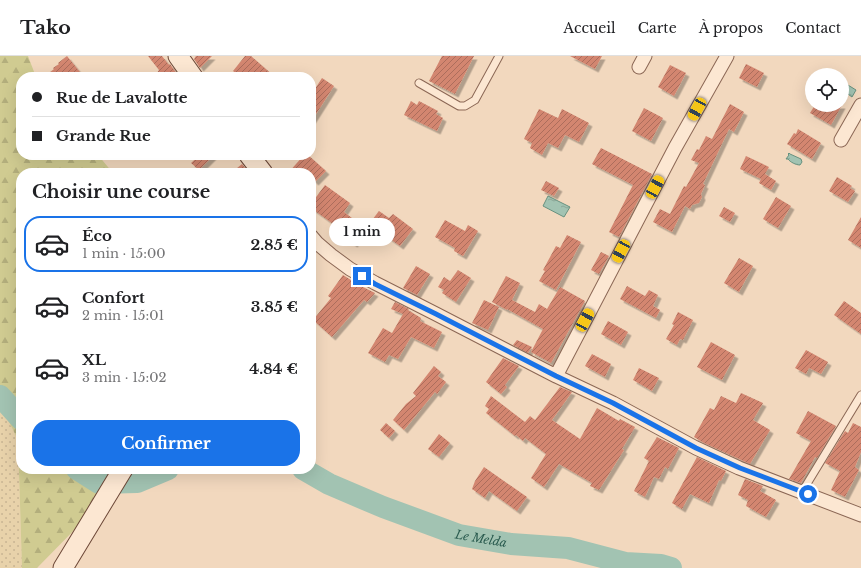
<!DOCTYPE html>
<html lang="fr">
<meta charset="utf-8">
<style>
:root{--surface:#fff;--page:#f2f2f2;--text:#202124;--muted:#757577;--line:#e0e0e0;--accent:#1a73e8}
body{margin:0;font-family:"Libre Baskerville",serif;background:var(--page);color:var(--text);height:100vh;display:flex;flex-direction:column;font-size:15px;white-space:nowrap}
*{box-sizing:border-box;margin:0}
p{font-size:13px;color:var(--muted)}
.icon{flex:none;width:22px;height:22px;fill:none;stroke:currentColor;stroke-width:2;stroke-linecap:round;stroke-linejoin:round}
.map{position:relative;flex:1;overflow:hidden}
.drawer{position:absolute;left:16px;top:112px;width:300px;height:306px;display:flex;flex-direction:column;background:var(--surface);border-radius:16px;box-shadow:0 4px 16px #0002}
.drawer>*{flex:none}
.guide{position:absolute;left:16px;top:16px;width:300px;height:88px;border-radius:16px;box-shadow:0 4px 16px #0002;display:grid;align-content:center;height:88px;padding:0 16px;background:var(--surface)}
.buttons{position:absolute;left:805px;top:12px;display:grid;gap:8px}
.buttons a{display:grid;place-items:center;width:44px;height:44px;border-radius:50%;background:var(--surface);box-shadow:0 4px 16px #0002;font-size:20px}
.end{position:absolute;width:18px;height:18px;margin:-9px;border:5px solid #1a73e8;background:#fff;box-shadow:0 0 0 2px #fff}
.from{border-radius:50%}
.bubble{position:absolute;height:28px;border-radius:14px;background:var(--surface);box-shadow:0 4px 16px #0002;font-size:13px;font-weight:800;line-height:28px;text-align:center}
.car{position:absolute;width:12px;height:24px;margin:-12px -6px;border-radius:5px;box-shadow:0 0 3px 1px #0007;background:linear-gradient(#f5c518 24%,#345 0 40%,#f5c518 0 76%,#345 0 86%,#f5c518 0)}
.guide b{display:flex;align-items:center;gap:14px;height:38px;font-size:15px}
.guide b+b{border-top:1px solid var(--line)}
.guide i{width:10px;height:10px;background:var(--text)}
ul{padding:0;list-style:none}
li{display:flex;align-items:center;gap:12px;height:56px;margin:0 8px 6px;padding:0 8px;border:2px solid transparent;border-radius:16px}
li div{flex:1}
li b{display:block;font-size:15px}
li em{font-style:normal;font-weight:800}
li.on{border-color:var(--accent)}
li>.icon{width:36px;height:36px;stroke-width:1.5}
h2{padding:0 16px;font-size:18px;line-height:48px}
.cta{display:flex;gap:8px;margin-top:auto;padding:8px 16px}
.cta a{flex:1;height:46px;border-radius:16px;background:var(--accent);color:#fff;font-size:16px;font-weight:800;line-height:46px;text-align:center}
header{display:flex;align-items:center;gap:24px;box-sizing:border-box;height:56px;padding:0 20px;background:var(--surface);border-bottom:1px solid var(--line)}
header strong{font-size:19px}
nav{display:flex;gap:22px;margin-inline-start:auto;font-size:14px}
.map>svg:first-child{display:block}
</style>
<header>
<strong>Tako</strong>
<nav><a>Accueil</a><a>Carte</a><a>À propos</a><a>Contact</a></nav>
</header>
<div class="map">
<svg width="861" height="512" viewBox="0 0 861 512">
<defs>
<pattern id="farmland-dots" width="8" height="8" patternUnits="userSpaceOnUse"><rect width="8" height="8" fill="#e8d2aa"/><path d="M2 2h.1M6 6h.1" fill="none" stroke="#c8b492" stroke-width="1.8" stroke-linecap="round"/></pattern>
<pattern id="forest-firs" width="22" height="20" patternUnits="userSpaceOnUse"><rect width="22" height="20" fill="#d0cb91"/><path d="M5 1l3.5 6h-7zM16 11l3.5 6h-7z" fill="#b3ae7c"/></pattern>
<pattern id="water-ripples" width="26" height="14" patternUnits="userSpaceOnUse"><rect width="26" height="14" fill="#a2c3b2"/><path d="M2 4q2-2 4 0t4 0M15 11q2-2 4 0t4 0" fill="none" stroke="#8ca798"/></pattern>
<pattern id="building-hatch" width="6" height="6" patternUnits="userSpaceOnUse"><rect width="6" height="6" fill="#d38670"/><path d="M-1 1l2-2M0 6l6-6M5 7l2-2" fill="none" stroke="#ac6d5b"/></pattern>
<filter id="shadow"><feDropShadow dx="3.5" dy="3.5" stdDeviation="0" flood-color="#0004"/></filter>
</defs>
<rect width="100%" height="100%" fill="#f2d8be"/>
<path fill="url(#farmland-dots)" d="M0 348 18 384 22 512H0Z"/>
<path fill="url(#forest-firs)" d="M0 0H28L36 21H21V99H98L113 117H21V413H134L37 512H22L18 384 0 348Z"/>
<path fill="url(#water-ripples)" stroke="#68917f" d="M843 26 856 34 852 41 845 36 843 39 842 38Z
M789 97 790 98 801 103 802 106 800 109C796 109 790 106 788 103H786L789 99 788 98Z
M548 140 570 151 564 161 543 150Z"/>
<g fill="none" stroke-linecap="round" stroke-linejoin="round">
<g stroke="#a2c3b2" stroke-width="22">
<path d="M0 340 21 363"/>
<path d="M77 413 99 427 137 426 168 413"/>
<path id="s1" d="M303 413 329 428 383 451 459 479 511 488 568 492 625 507 661 509 671 512"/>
</g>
</g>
<path fill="url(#building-hatch)" filter="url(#shadow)" d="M67 0 84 21H44L54 13 53 12 59 8 58 7Z
M148 0H162L169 9 170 8 179 21H154L159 14Z
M196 0H212L200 12 194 3Z
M245 0H251L275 21H241L233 15Z
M442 0H474L455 38 429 25Z
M570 0H602L595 13Z
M746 8 764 17 757 31 739 22Z
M670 9 686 17 674 40 658 31Z
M322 22 334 30 311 66V39Z
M411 45 417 49 419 45 438 55 436 58 443 62 437 75 404 59Z
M730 48 744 56 734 76 729 73 703 128 705 129 701 138 702 141 699 147 692 149 690 153 685 150 672 176 653 166 660 153 670 158 684 130 686 131 699 107 691 104 697 93 699 94 706 80 712 83Z
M815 49H842L831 69 810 57Z
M644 52 663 62 651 85 632 75Z
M539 53 558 62 562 53 589 67 579 86 565 79 558 92 548 87 542 99 530 92 532 87 524 83Z
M798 73 821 87 812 103 787 88 794 77 796 78Z
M601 92 652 118 619 181 609 176 633 129 592 108Z
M200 99H214L199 114 191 107Z
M304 99H308L326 115 315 126 311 122V117H288Z
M746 100 769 111 765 118 776 125 771 134 759 127 761 123 740 113Z
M242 108 249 117H231Z
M837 121 852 130 850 132 855 135 848 146 829 135Z
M546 125 559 132 554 140 541 134Z
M325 129 350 147 344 156 365 172 354 188 337 176 340 173 311 152V148Z
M776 141 791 150 778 172 763 163Z
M724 151 735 157 730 166 719 160Z
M379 155 389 162 393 158 413 173 400 190 369 168Z
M861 161V192L848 184Z
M445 164 465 175 468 169 478 175 463 200 454 195 455 192 435 181Z
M567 179 581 186 556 234 539 225 545 215 543 214 556 190 560 192Z
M601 196 609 200 599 218 591 214Z
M739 202 753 210 739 236 724 227Z
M416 210 430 218 417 239 403 232Z
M458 214 471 222 456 246 442 237 444 234 438 231 444 221 450 225Z
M343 219 359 229 375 237 367 246 364 244 332 281 313 264 331 242 328 240Z
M506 220 520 227 512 244 535 256 539 248 547 253 560 231 585 245 551 307 531 296 543 273 507 253V254L492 246Z
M627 230 645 240 649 234 658 239 653 250 660 254 656 262 620 243Z
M484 244 499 251 488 274 472 267Z
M844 245 861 257V278L834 259Z
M395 246 409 253 408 254 421 262 420 265 442 276 434 292 411 281 398 303 389 299 385 306 368 297 383 272 392 277 403 258 391 253Z
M678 256 693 264 683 284 680 283 677 289 666 283 674 269 672 268Z
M608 265 628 276 621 289 601 278Z
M517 284 532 291 528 297 513 289Z
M711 286 735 299 722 324 697 311Z
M806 294 828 306 821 318 809 312 806 318 795 312Z
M592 298 611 308 605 321 585 310Z
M503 302 519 310 505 329 507 331 501 338 486 326Z
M434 310 441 316 438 320 446 326 437 338 435 336 404 374 393 364 406 348 416 340 413 337Z
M639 312 659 322 652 335 633 324Z
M560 331 572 336 552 364 580 383 597 352 619 365 620 363 635 371 622 393 624 394 599 434 590 430 592 427 559 408 544 431 531 422 546 398 525 382 523 385 516 379 515 380 486 357 489 353 485 350 491 340 525 366 530 360 535 364Z
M741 337 763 347 753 364 770 374 750 408 704 387 694 381 710 352 714 354 721 340 736 347Z
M808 355 836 370 817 402 815 401 801 427 789 423 811 385 796 377Z
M386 367 395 375 389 382 380 374Z
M853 367 861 371V396L855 411 859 414 845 441 831 434 840 415 825 407 845 375 848 377Z
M439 378 450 387 439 401 428 393Z
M657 381 679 392 668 413 665 411 659 423 654 421 645 441 634 435 649 405 644 402Z
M697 401 726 415 721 425 719 424 709 447 690 438 682 453 672 447Z
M484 411 527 441 517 455 489 435 485 442 472 433 475 425Z
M745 423 763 430 760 435 776 444 766 461 746 450 748 444 738 439Z"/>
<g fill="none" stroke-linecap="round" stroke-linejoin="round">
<defs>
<path id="lane" d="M419 27 459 50H465L475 44 499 0
M802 436 861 339"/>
<path id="street" d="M639 11 645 0
M841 84 861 49
M311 180 317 187 331 199 350 213 375 227 436 258 556 320 613 347 696 392 739 412 861 459
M556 320 675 92 727 0"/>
<path id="secondary" d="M178 0 193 21
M249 99 263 117
M63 512 123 413"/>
</defs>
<use href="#lane" stroke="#8b6755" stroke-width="9"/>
<use href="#street" stroke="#8b6755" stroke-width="15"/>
<use href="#secondary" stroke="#6d4838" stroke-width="21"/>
<use href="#lane" stroke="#fce7d2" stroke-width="7"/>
<use href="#street" stroke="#fce7d2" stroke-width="13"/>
<use href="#secondary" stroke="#fce7d2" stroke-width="19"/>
</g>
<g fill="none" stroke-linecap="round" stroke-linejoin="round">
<path stroke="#1a73e8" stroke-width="5" d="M362 220 375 228 436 258 556 320 613 347 696 392 740 412 808 438"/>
</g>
<g text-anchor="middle" stroke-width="3" stroke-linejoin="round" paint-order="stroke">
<g font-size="12" font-style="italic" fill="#295a4e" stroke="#f8e4ce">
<text dy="4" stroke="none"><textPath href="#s1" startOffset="192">Le Melda</textPath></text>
</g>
</g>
</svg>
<div class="buttons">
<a><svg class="icon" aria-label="locate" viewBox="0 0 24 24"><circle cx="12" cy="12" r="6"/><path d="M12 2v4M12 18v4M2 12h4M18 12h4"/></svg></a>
</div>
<i class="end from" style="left:808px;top:438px"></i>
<i class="end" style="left:362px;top:220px"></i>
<div class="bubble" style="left:329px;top:162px;width:66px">1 min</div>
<i class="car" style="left:697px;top:53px;rotate:209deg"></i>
<i class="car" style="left:655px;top:131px;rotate:28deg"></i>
<i class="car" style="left:621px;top:195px;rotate:208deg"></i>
<i class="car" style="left:585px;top:264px;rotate:28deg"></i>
<div class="guide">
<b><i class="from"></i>Rue de Lavalotte</b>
<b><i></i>Grande Rue</b>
</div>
<section class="drawer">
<h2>Choisir une course</h2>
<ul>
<li class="on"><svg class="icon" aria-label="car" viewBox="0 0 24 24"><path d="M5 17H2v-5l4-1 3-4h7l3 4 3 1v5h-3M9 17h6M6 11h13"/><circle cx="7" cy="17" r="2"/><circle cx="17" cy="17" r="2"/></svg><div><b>Éco</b><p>1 min · 15:00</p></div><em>2.85 €</em></li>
<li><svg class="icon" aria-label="car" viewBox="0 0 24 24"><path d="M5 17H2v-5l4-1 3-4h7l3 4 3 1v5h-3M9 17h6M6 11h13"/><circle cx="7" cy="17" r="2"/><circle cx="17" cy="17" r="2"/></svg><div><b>Confort</b><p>2 min · 15:01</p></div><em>3.85 €</em></li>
<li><svg class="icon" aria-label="car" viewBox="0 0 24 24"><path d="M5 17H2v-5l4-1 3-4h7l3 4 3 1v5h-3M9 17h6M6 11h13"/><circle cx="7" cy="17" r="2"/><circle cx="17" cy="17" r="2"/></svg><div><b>XL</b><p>3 min · 15:02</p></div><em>4.84 €</em></li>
</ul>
<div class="cta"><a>Confirmer</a></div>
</section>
</div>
